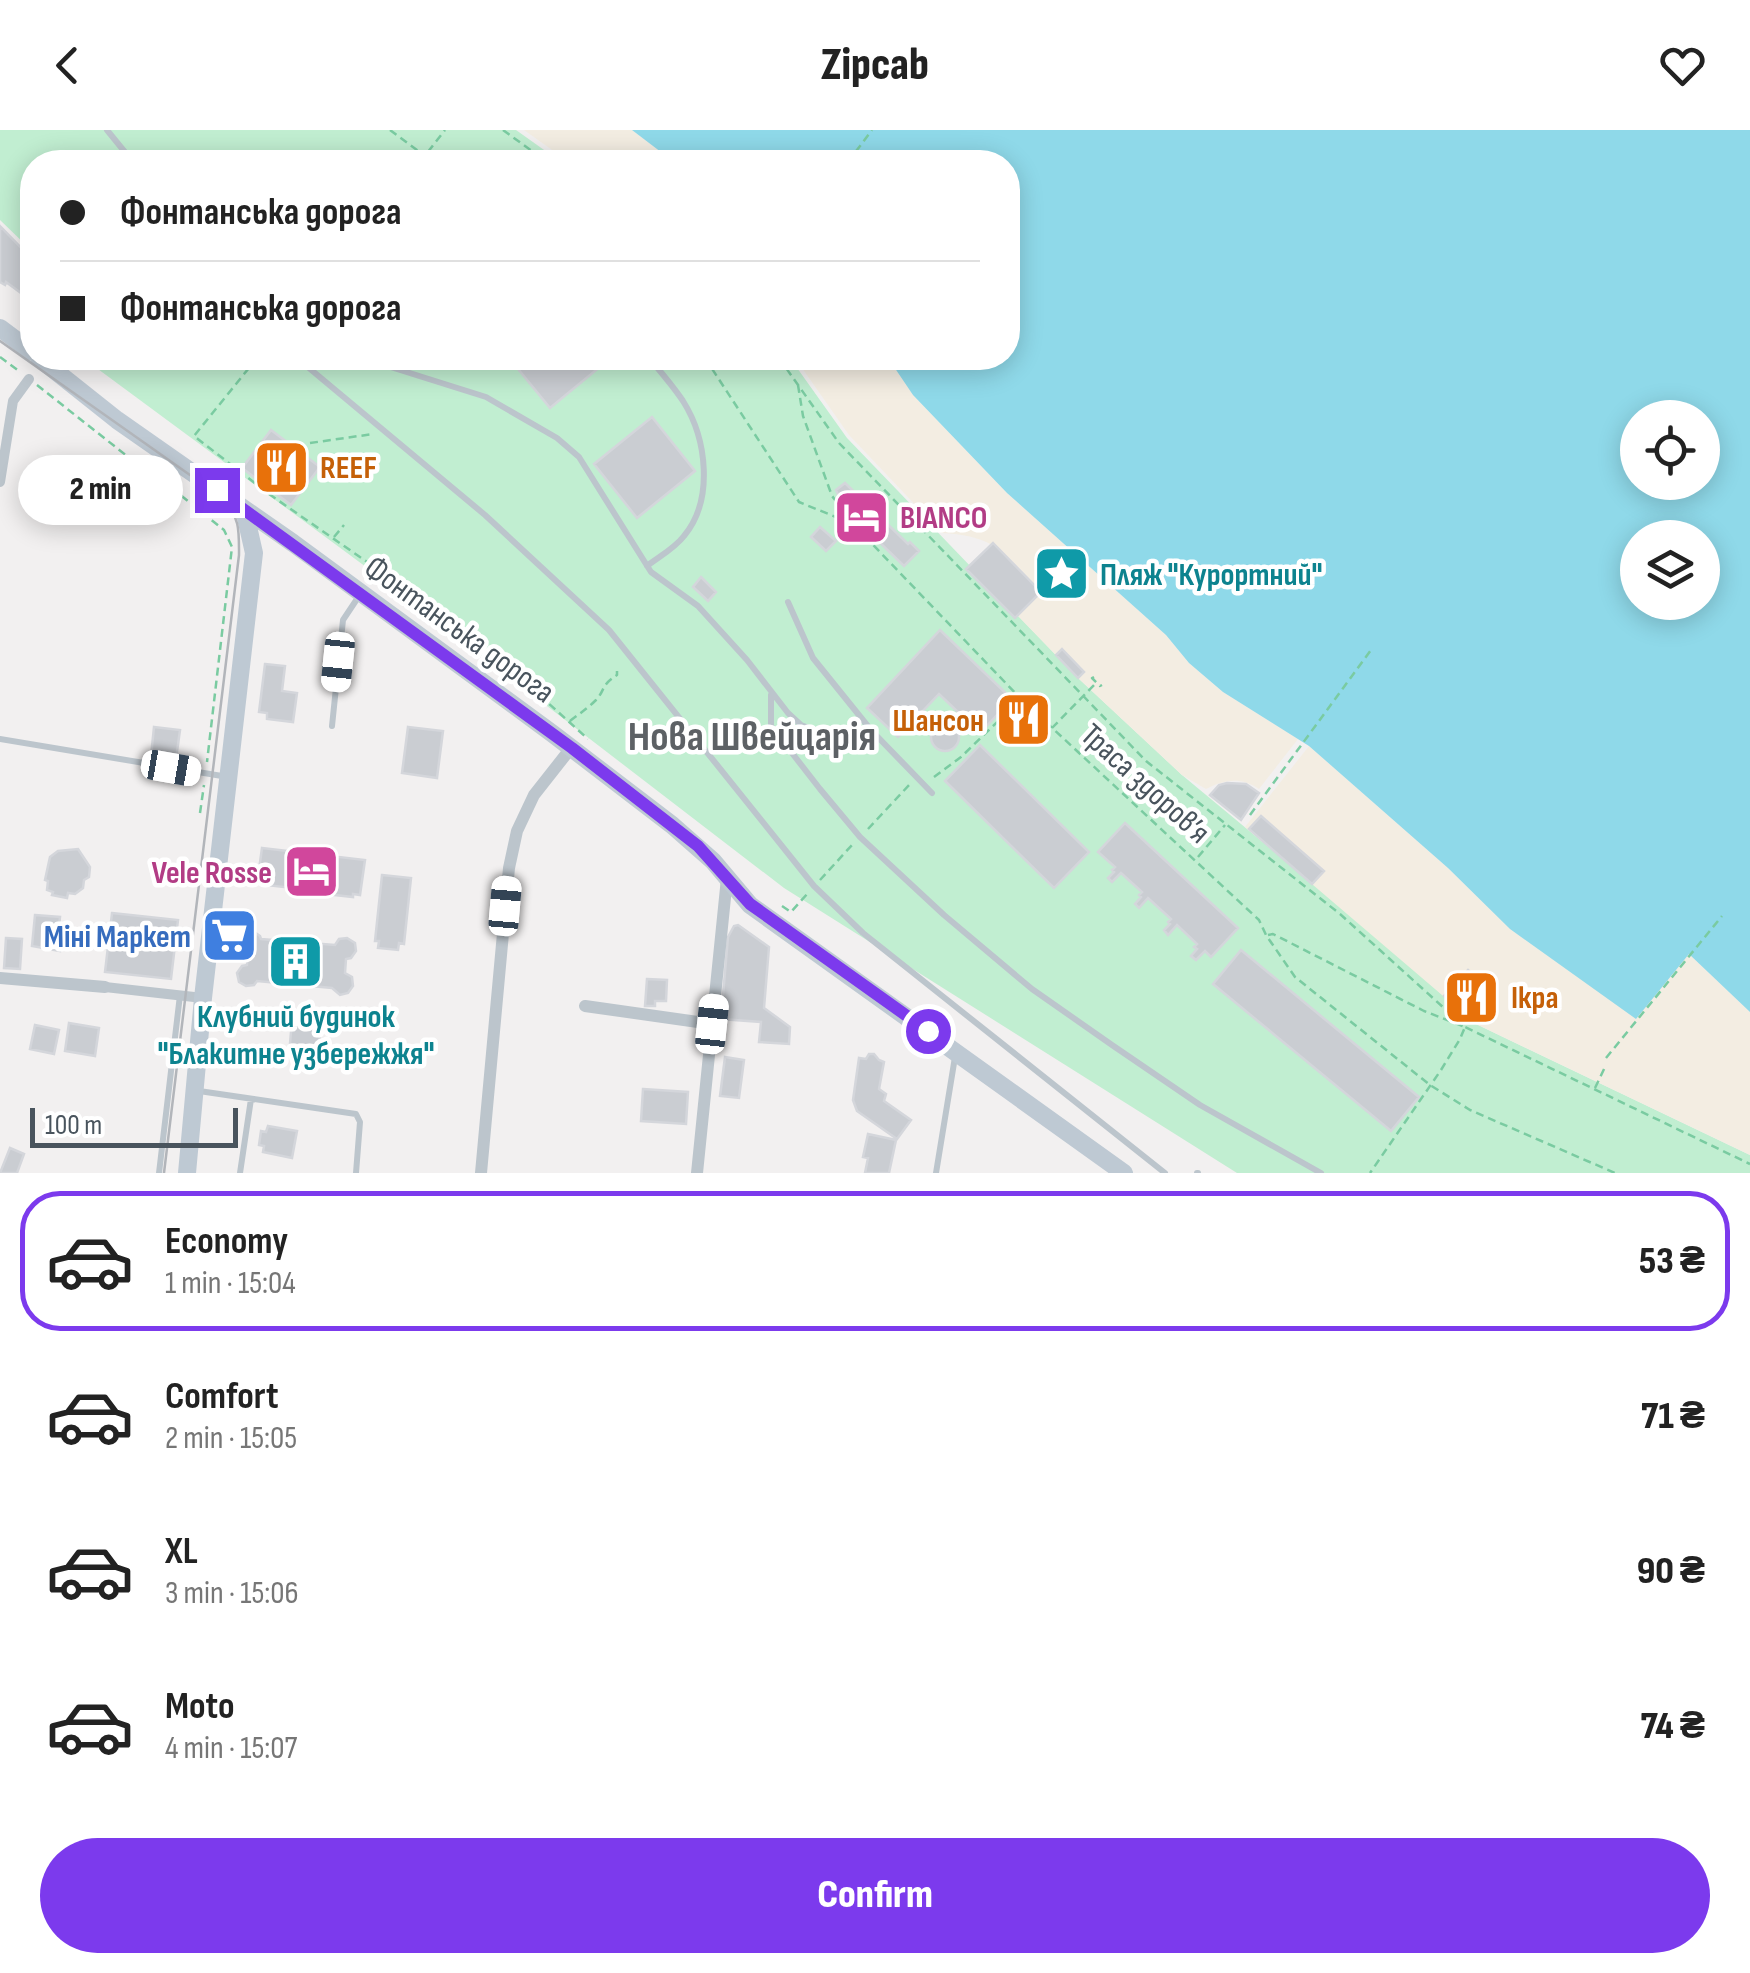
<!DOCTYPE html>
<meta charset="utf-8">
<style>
:root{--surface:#fff;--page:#f6f6f6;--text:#222;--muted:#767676;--line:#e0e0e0;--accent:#7c3aed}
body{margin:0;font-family:"Sofia Sans Condensed",sans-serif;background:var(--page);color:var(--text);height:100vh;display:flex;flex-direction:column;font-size:38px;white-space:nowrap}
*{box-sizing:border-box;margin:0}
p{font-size:32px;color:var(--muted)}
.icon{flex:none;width:55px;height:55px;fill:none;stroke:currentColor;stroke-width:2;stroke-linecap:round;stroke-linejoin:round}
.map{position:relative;height:1043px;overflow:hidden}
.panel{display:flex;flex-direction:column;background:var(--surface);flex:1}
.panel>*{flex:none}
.banner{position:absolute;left:20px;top:20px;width:1000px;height:220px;border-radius:40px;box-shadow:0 5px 25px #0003;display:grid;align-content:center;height:220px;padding:0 40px;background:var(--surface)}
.controls{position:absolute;left:1620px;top:270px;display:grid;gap:20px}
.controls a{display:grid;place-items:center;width:100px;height:100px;border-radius:50%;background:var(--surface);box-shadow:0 5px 25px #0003;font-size:50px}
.scale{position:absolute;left:30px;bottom:25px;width:208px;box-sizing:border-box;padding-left:10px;border:5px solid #49545d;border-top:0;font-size:28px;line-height:35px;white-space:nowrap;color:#49545d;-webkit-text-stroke:8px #fff;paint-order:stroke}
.end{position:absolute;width:45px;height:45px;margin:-22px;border:12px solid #7c3aed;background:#fff;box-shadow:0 0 0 5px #fff}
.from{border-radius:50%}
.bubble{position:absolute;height:70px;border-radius:35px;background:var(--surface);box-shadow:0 5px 25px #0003;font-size:32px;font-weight:800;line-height:70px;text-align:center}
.car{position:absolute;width:30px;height:60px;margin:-30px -15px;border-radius:12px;box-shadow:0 0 8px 2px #0007;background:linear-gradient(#fff 24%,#345 0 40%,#fff 0 76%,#345 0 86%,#fff 0)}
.banner b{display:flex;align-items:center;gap:35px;height:95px;font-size:38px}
.banner b+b{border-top:2px solid var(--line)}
.banner i{width:25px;height:25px;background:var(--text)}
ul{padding:18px 0 0;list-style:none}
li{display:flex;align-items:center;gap:30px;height:140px;margin:0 20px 15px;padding:0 20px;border:5px solid transparent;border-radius:40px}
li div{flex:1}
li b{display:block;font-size:38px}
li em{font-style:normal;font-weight:800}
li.active{border-color:var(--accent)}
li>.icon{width:90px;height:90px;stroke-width:1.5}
.button{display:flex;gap:20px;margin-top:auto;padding:20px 40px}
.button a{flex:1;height:115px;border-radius:60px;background:var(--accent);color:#fff;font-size:40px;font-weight:800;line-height:115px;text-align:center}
header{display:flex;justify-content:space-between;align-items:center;height:130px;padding:0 40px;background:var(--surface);font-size:45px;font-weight:800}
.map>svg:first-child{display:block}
</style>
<header><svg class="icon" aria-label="back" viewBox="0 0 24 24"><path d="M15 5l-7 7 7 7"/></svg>Zipcab<svg class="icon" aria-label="heart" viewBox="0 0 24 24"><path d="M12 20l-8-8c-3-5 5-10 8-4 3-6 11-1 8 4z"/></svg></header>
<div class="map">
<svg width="1750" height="1043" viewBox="0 0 1750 1043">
<rect width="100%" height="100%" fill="#f2f0f0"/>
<path fill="#c1eed1" d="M0 0H516L561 32H32V121L0 90Z
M83 228H790L847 308 1078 548 1182 645 1360 793 1476 894 1750 1025V1043H1237L784 758 362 434Z"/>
<path fill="#f3ede2" d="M524 0H632L674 32H569Z
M795 228H888L913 265 1007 363 1166 505 1189 533 1223 562 1298 609 1259 659C1242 647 1225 649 1206 659L1182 645 1078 548 1017 485 1041 461C1004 424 998 406 942 403L849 305Z
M1309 616 1448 738 1510 799 1636 888 1689 824 1750 882V1025L1476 894 1245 697Z"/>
<path fill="#8fd9e9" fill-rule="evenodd" d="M632 0H1750V882L1689 824 1636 889 1510 799 1448 738 1309 616 1223 562 1189 533 1166 505 1007 363 913 265 888 228H1008V32H674ZM1638 288H1702V352H1638ZM1638 408H1702V472H1638Z"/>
<path fill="#cacdd2" stroke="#d4d6db" stroke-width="2.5" d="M0 96 32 129V137L21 163 6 152 5 155 0 152Z
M509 228H602L606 232 550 278Z
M652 287 695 341 637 388 594 334Z
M271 300 320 337 291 375 242 338Z
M845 353 908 414 910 412 919 421 904 436 844 378 836 360Z
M820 397 836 411 826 421 811 407Z
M993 413 1041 462 1015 488 966 439Z
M701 447 716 462 708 471 693 457Z
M940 500 1012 569 980 603 939 564 898 607 867 578Z
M1062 519 1084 542 1078 548 1056 525Z
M265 534 285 536 282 561 297 563 293 592 267 589V583L259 582Z
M1019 574 1045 601 1037 610 1022 594 1018 598 1007 586Z
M931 607a14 14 0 1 1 28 0a14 14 0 1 1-28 0Z
M154 597 180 600 176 629 151 626Z
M408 597 443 601 437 648 402 643Z
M980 615 1089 722 1054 758 945 651Z
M1227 653 1246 654 1259 663 1241 690 1210 665 1219 655Z
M1261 686 1324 741 1312 754 1249 699Z
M1125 693 1238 798 1211 827 1205 821 1196 830 1191 826 1197 819 1194 817 1197 814 1177 795 1168 805 1164 800 1170 794 1168 792 1171 789 1148 768 1139 778 1135 774 1141 767 1139 765 1142 762 1121 743 1112 752 1108 748 1114 742 1112 740 1115 737 1098 722Z
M262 718 365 730 360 765 353 764V767L298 761 299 756 293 755 292 758 257 754Z
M78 719 90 737 89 747 84 750 83 758 75 764 68 763 67 768 52 765 53 762 47 760 48 751 45 750 50 727 58 721Z
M382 745 411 748 404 814 399 813 398 820 378 818 379 811H375Z
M112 783 178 790 171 849 105 842Z
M35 785 60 787 59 796 69 797 68 813 61 812 60 821 32 816Z
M738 795 769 817 764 878 790 897 789 914 759 912 761 892 721 889 728 807 734 796Z
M253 801 260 806 261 809 335 815 339 809 347 808 355 813 356 821 351 828 346 829 345 843 352 847 353 856 348 863 340 865 332 858 257 851 254 855 246 856 239 852 237 843 242 836 247 835 248 822 242 818 240 809 245 802Z
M6 808 22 809 20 839 4 838Z
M1241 820 1419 967 1391 1001 1213 854Z
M1468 840 1492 862 1468 888 1444 866Z
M647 849 667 850 666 871H655V876H645Z
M292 890 321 893 319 917 290 914Z
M69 893 99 898 95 926 65 921Z
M35 895 59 900 54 924 30 919Z
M869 924H874L879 930 884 932 879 959 886 964 884 971 911 990 897 1009 857 981 853 970 859 928 866 929Z
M725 927 744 930 739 968 720 966Z
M643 959 688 962 686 994 641 991Z
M268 996 297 1001 292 1028 263 1022 264 1016 259 1015 261 1001 266 1002Z
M868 1004 896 1010 889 1043H865L868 1028 863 1027Z
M10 1018 24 1024 17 1043H0Z"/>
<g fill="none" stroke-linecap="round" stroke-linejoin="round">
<path stroke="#7acba1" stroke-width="2.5" stroke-dasharray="8 5" stroke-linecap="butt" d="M390 0 433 32
M503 0 547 32
M420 32 445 0
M848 32 872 0
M0 227 19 241
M257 228 194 306 269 364 474 506 588 609
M705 228 799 372 853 394 1021 569 1259 790 1266 805 1295 847 1430 955 1470 980 1615 1043
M779 228 839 313 1146 631 1340 784 1465 897 1750 1034
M37 255 127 326 163 351 224 400 232 417 207 632
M798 255 803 286 832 366 851 390
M310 313 373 304
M334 407 344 395
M1094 547 1092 548 1100 556 1102 555
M570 591C579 584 588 578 596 570 606 559 600 556 617 545V541
M1052 598 1097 552
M934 647 961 627 1021 569
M200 683 204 655
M1250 685 1371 520
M868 699 911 653
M1198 727 1225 695
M820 750 852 715
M782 776 791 782 808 763
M1268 805 1273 804 1424 881 1465 897 1460 909 1441 940 1370 1043
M1606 928 1722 786
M1595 958 1606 935"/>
<path stroke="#bcc5cc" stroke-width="6" d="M107 0 133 32
M297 228 485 385 609 500 814 756 863 803 1165 1043
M352 228H362L486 267 557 308 579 327 651 442 698 476 747 530 788 583 801 595 816 601 836 605 856 606 871 600 932 663
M308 235 336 228
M647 436C660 426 675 418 684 406 714 370 707 309 683 271 673 256 661 242 649 228
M788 472 813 528 871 600
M771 565V596L820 659 860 707 944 785 1032 859 1112 915 1200 975 1321 1043
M332 596 343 490 361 463
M0 609 228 647
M199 961 356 984 360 992 356 1043
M159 1043 180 865
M240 1043 251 969
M936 1043 955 927
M1197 1043H1198"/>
<path stroke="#bcc5cc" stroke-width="10" d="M0 352 13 271 29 249
M105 857 203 868"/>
<path stroke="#bcc5cc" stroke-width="12" d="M0 848 105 857
M585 876 712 894
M481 1043 509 738 517 701 534 665 571 618
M697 1043 727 748"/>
<path stroke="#bec9d3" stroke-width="18" d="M0 198 32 222
M39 228 117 290 293 413 553 604 672 695 713 731 750 775 1124 1043
M187 1043 203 868 254 423 244 379"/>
<path stroke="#b2b5ba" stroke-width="2.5" d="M0 211 224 369C240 389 239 400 239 425L164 1043"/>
</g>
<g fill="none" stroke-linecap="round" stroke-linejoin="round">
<path stroke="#7c3aed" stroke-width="12" d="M217 360 572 618 698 716 750 774 928 901"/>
</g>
<defs>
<symbol id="restaurant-square" viewBox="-11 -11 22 22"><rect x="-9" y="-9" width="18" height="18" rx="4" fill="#e8710a" stroke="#fff"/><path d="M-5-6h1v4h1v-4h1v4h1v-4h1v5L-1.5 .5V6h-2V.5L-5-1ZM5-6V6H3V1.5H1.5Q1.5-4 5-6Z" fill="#fff"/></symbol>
<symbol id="hotel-square" viewBox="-11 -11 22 22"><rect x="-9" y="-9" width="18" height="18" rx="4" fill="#d1479c" stroke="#fff"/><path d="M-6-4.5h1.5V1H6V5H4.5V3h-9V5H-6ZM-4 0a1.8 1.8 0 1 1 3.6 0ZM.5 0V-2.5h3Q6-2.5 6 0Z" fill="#fff"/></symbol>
<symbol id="sight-square" viewBox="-11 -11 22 22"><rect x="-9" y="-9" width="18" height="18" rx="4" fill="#0f9aa8" stroke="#fff"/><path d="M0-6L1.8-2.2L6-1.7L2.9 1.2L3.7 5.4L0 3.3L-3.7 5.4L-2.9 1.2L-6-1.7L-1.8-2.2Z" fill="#fff"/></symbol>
<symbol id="supermarket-square" viewBox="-11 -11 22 22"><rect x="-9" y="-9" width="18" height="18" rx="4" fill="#3f7fe0" stroke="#fff"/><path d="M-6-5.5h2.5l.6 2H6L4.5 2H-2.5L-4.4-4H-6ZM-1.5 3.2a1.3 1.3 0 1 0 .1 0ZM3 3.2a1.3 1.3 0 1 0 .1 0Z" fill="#fff"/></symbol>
<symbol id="building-square" viewBox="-11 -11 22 22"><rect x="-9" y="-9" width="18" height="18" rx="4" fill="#0f9aa8" stroke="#fff"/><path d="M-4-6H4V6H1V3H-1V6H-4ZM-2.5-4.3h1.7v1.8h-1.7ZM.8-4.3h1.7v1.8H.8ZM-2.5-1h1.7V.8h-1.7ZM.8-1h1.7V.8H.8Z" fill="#fff"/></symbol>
</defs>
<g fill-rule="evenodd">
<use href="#restaurant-square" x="250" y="306" width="63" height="63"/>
<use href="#hotel-square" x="830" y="356" width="63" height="63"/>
<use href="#sight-square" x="1030" y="412" width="63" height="63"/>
<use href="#restaurant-square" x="992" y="558" width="63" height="63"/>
<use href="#hotel-square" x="280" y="710" width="63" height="63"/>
<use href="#supermarket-square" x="198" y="774" width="63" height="63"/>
<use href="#building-square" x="264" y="800" width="63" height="63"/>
<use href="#restaurant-square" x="1440" y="836" width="63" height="63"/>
</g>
<g text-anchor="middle" stroke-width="9" stroke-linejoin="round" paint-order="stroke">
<g font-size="32" font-weight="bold" fill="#c56008" stroke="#fff" text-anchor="start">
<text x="320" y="348">REEF</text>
<text x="984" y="601" text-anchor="end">Шансон</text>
<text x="1511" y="878">Ікра</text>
</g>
<g font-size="32" font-weight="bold" fill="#b23c85" stroke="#fff" text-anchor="start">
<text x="900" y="398">BIANCO</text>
<text x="272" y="753" text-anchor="end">Vele Rosse</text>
</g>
<g font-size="32" font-weight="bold" fill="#0d838f" stroke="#fff" text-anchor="start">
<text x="1100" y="455">Пляж "Курортний"</text>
<text x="296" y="897" text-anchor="middle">Клубний будинок<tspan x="296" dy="37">"Блакитне узбережжя"</tspan></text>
</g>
<g font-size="32" fill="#49545d" stroke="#fff">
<text transform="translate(460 499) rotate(36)" y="11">Фонтанська дорога</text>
<text transform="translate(1146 653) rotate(42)" y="11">Траса здоров’я</text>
</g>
<g font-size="32" font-weight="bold" fill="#366cbe" stroke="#fff" text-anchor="end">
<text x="191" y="817">Міні Маркет</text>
</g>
<g font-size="42" font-weight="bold" fill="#5d6165" stroke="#fff">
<text x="752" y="620">Нова Швейцарія</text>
</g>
</g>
</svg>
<div class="controls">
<a><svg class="icon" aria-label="locate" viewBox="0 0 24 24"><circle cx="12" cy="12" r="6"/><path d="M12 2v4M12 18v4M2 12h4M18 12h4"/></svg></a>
<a><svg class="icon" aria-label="layers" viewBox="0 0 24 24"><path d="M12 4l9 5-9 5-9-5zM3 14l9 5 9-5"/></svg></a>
</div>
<div class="scale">100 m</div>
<i class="end from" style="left:928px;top:901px"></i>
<i class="end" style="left:217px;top:360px"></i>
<div class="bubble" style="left:18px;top:325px;width:165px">2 min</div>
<i class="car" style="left:338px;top:532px;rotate:186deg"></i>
<i class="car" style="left:171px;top:638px;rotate:100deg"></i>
<i class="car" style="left:505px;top:776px;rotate:5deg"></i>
<i class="car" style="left:712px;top:894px;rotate:6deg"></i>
<div class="banner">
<b><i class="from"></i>Фонтанська дорога</b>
<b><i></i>Фонтанська дорога</b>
</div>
</div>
<section class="panel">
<ul>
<li class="active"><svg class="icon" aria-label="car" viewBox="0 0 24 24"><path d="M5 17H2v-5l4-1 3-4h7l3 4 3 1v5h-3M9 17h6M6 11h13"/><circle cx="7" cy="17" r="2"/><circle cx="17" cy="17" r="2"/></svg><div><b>Economy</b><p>1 min · 15:04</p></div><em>53 ₴</em></li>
<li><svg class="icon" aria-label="car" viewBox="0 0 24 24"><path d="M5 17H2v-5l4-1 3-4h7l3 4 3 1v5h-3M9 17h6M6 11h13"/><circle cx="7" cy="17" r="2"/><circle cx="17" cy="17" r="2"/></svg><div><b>Comfort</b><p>2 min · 15:05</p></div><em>71 ₴</em></li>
<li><svg class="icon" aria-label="car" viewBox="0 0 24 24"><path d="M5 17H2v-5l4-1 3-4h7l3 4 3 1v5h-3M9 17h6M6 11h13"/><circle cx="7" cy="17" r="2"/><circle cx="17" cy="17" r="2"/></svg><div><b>XL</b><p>3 min · 15:06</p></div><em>90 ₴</em></li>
<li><svg class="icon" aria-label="car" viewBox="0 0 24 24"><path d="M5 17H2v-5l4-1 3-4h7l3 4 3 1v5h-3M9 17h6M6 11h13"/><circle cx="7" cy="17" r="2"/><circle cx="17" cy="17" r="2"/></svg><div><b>Moto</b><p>4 min · 15:07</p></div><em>74 ₴</em></li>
</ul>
<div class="button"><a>Confirm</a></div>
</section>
